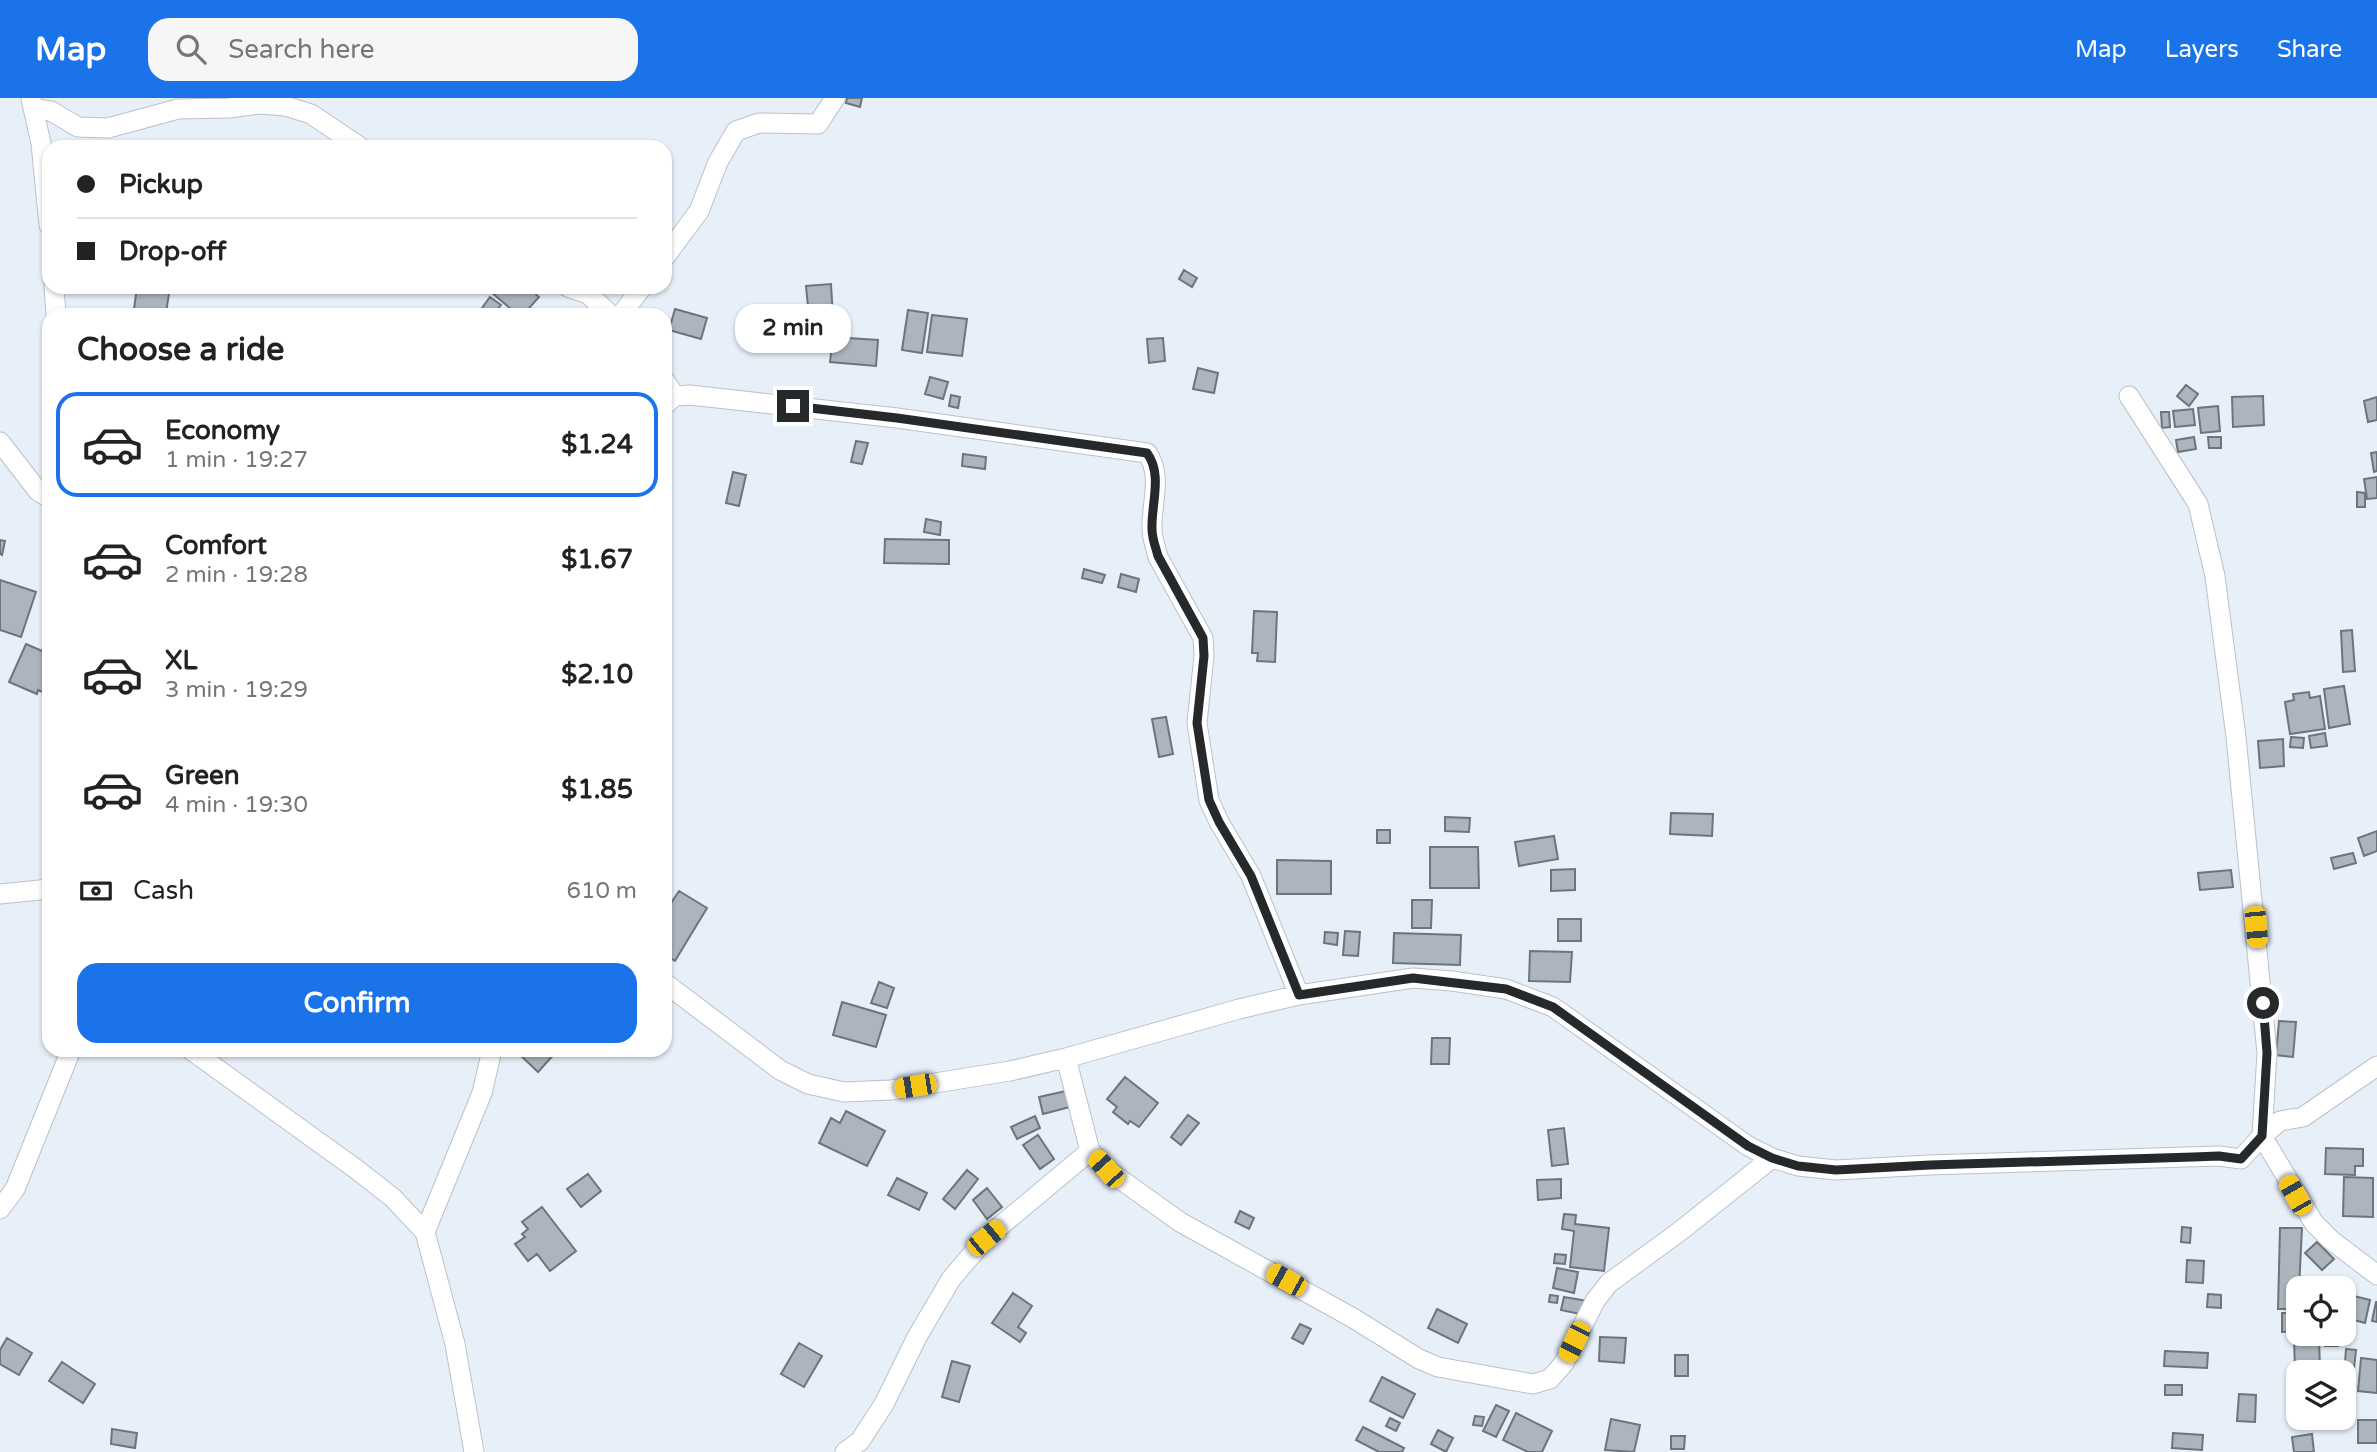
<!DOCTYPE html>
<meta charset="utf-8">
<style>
:root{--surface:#fff;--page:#f6f6f6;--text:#222;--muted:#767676;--line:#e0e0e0;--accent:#1a73e8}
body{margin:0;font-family:"Varela Round",sans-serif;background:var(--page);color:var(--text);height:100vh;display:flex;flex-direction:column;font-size:26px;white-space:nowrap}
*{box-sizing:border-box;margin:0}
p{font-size:23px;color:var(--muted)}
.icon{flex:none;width:38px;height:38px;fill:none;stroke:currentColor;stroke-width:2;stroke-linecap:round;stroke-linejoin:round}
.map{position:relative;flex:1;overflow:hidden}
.panel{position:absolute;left:42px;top:210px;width:630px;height:749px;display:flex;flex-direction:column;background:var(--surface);border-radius:21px;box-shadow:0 2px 5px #0004}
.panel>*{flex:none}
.banner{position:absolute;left:42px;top:42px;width:630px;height:154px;border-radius:21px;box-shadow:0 2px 5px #0004;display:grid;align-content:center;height:154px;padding:0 35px;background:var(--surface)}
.tools{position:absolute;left:2286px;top:1178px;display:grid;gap:14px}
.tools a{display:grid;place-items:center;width:70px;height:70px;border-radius:14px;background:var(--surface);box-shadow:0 2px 5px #0004;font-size:35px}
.end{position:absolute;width:32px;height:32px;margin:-16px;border:9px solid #26292c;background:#fff;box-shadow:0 0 0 4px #fff}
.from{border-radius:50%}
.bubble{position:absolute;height:49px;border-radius:21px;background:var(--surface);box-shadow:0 2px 5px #0004;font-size:23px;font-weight:800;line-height:49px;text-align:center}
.car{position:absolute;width:21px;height:42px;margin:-21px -10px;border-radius:9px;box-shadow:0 0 5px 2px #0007;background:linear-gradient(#f5c518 24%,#345 0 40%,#f5c518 0 76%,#345 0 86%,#f5c518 0)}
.banner b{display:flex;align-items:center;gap:24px;height:66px;font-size:26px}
.banner b+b{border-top:2px solid var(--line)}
.banner i{width:18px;height:18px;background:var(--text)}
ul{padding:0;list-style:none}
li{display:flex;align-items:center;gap:21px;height:105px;margin:0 14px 10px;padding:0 21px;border:4px solid transparent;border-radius:21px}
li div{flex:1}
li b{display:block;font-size:26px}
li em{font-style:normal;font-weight:800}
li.on{border-color:var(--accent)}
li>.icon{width:63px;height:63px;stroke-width:1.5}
h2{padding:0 35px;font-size:32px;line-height:84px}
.pay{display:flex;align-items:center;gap:18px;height:77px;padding:0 35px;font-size:26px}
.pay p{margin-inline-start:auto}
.button{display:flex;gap:14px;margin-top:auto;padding:14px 35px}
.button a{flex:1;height:80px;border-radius:21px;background:var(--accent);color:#fff;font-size:28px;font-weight:800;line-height:80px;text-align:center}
header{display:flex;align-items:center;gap:42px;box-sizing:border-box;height:98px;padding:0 35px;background:var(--accent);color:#fff}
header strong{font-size:33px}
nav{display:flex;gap:38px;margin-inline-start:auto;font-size:24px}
.search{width:490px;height:63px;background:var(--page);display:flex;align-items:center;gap:18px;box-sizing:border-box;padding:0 24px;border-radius:21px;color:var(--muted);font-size:26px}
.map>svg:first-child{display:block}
</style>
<header>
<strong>Map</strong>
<div class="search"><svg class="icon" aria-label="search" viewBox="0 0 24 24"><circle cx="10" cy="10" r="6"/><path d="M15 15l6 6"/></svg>Search here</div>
<nav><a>Map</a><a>Layers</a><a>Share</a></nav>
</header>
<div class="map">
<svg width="2377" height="1354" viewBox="0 0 2377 1354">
<rect width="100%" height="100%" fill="#e7eff9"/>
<path fill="#acb4bd" stroke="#6d747d" stroke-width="2" d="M847 0H862L860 9 846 5Z
M1184 172 1197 180 1192 189 1179 181Z
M831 186 833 220 809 219 806 188Z
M137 189H170L166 215 134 211Z
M495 189H528L539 199 523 217H518L491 194Z
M490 199 501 207 493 217 482 210Z
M675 211 707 220 701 241 669 232Z
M908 212 928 215 922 255 902 252Z
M932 217 967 221 962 258 927 254Z
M833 239 878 242 876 268 830 264Z
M1163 240 1165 263 1149 265 1147 241Z
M1198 270 1218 275 1214 295 1193 291Z
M930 279 948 284 943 301 925 296Z
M2186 287 2198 296 2189 308 2177 298Z
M951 297 960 299 958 310 949 308Z
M2263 298 2264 327 2233 329 2232 299Z
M2377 299V322L2368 324 2364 303Z
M2218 308 2220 333 2201 335 2198 310Z
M2193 311 2195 327 2175 329 2173 313Z
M2161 314H2169L2170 329 2162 330Z
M2194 339 2196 351 2178 354 2176 342Z
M2208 339H2221V350H2209Z
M856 343 868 345 862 366 851 364Z
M2377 354V373L2374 374 2371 355Z
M963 356 986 359 985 371 962 368Z
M733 374 746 377 739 408 726 405Z
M2377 379V400L2367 401 2364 381Z
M2357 394 2365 395V409H2357Z
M926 421 941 424 940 437 924 434Z
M885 441 949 442V466L884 465Z
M0 442 5 443 2 457 0 456Z
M1084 471 1105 477 1102 485 1082 480Z
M1121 476 1139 481 1136 494 1118 489Z
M0 482 36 494 21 539 0 532Z
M665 507 670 508 666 539H665Z
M1254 513 1277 514 1275 564 1257 563 1258 555H1252Z
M2352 532 2355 573 2343 574 2341 533Z
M26 546 49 556V597L38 592 37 596 9 584Z
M2344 588 2350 626 2329 630 2324 591Z
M2309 594 2310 600 2320 598 2325 631 2290 636 2285 604 2294 602 2293 596Z
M1166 619 1173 656 1159 659 1152 621Z
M2325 635 2327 648 2311 650 2309 638Z
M2291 639 2304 640 2303 650 2290 649Z
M2283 641 2284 668 2260 670 2258 643Z
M1671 715 1713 716 1712 738 1670 736Z
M1445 719 1470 720 1469 734 1445 733Z
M1377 732H1390V745H1377Z
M2377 733V753L2364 758 2358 740Z
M1554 738 1558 761 1519 768 1515 744Z
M1430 749H1478L1479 790H1430Z
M2353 755 2356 765 2334 771 2331 760Z
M1277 762 1331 763V796H1277Z
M1575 771V792L1551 793V772Z
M2231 772 2233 789 2200 792 2198 775Z
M679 793 707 810 675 863 665 857V814Z
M1412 802H1432L1431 830H1412Z
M1558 821H1581V843H1558Z
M1345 833 1360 834 1358 858 1343 857Z
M1325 834 1338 835 1337 847 1324 845Z
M1394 835 1461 837 1460 867 1393 865Z
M1530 853 1572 854 1570 884 1529 883Z
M879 884 894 890 887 910 871 905Z
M842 904 886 917 876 949 833 937Z
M2279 923 2296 924 2293 959 2276 957Z
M1432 940H1450L1449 966H1431Z
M517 952H558L538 974 516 953Z
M1125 979 1158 1005 1139 1029 1130 1023 1128 1026 1113 1014 1117 1009 1107 1001Z
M1066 993 1070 1009 1043 1016 1039 999Z
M846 1013 885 1033 867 1068 819 1045 831 1020 840 1025Z
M1188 1017 1199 1025 1181 1047 1171 1039Z
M1035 1018 1040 1030 1017 1041 1011 1029Z
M1564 1030 1568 1066 1552 1068 1548 1032Z
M1038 1037 1054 1061 1040 1071 1023 1047Z
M2326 1050 2363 1051V1068H2355V1077L2325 1076Z
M967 1072 978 1081 955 1111 943 1101Z
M588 1076 601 1093 581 1109 567 1091Z
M2344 1079 2373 1080V1119L2343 1118Z
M897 1080 927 1095 919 1112 888 1097Z
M1561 1081V1100L1538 1102 1537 1082Z
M987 1090 1002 1109 987 1121 973 1102Z
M542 1109 576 1153 550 1173 537 1156 528 1163 515 1146 525 1139 522 1136 528 1131 522 1124Z
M1240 1113 1254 1120 1249 1131 1235 1124Z
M1564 1116 1576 1117 1575 1126 1609 1130 1604 1173 1570 1169 1574 1133 1562 1131Z
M2182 1129 2191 1130 2190 1145 2181 1144Z
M2280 1130H2302L2298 1211H2278Z
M2317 1144 2334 1161 2322 1172 2305 1155Z
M1555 1156 1566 1157 1565 1166 1554 1165Z
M2187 1162 2204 1163 2203 1185 2186 1184Z
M1557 1170 1578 1174 1574 1195 1553 1190Z
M1013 1195 1032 1208 1018 1229 1026 1235 1020 1244 992 1225Z
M2208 1196 2221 1197V1210L2207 1209Z
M2346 1196 2370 1202 2365 1225 2343 1219Z
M1550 1197 1558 1198 1557 1205 1549 1204Z
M1564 1199 1588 1203 1585 1217 1561 1212Z
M2376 1204H2377V1224L2372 1223Z
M1437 1211 1467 1226 1458 1245 1428 1230Z
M2282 1215H2298V1233L2282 1234Z
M1300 1226 1311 1231 1303 1246 1292 1240Z
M1600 1239 1626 1240 1624 1265 1599 1263Z
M7 1240 32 1255 19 1277 0 1266V1252Z
M2319 1240 2320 1272 2295 1273 2294 1241Z
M2325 1240H2338V1248H2325Z
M799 1245 822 1258 804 1289 781 1276Z
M2346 1251 2356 1252 2352 1290 2343 1289Z
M2165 1253 2208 1255 2207 1270 2164 1268Z
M1675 1257H1688V1278H1675Z
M2361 1260 2377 1262V1295L2358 1293Z
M952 1263 970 1268 959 1304 942 1299Z
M62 1264 95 1286 83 1305 49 1283Z
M1382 1279 1415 1296 1403 1320 1370 1303Z
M2165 1287H2182V1297H2165Z
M2239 1296 2256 1297 2255 1324 2237 1323Z
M1496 1307 1509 1313 1496 1339 1483 1333Z
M1516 1315 1552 1333 1542 1354H1528L1503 1342Z
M1475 1318 1484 1319 1482 1328 1473 1327Z
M1390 1320 1400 1325 1396 1333 1386 1328Z
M1611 1321 1640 1327 1634 1354 1605 1352Z
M2358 1322H2377V1345H2358Z
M1363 1329 1404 1350 1402 1354H1379L1356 1342Z
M112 1331 137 1335 135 1350 111 1346Z
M1438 1332 1453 1340 1446 1354 1431 1346Z
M2173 1335 2203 1337 2202 1352 2172 1350Z
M2312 1336 2314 1354H2294L2292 1339Z
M1671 1338H1685L1684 1351H1671Z"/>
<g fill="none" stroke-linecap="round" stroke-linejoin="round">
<defs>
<path id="minor" d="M31 1 41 45 49 127
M33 10 51 13 78 29 108 30 178 11 229 10 260 6 285 8 311 16 360 49
M665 159 699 113 718 64 736 33 759 25 818 26 835 0
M54 189 56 217
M568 189 588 196 611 217
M621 217 642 189
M665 283 675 298
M2129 298 2198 406 2215 478 2236 639 2267 955 2262 1038 2314 1125 2331 1142 2377 1177
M665 307 675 298 690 297 897 320 1147 355C1163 377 1151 406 1152 431 1152 441 1156 450 1158 459L1203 540 1204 558 1197 625 1209 702 1219 724 1251 778 1299 897
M0 344 38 393 49 400
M0 796 49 791
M665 885 780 972 808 986 844 994 891 992 1010 973 1066 960 1239 911 1299 897 1413 880 1452 883 1506 891 1553 909 1748 1048 1772 1060 1798 1068 1836 1072 1929 1067 2219 1058 2241 1061 2262 1038 2280 1023 2303 1019 2377 968
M191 952 356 1071 393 1100 425 1134 455 1246 474 1354
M1066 960 1090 1053 1106 1071 1180 1124 1353 1220 1419 1261 1438 1269 1533 1286 1550 1281 1564 1265 1595 1203 1609 1185 1679 1134 1772 1060
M0 1111 15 1091 71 952
M425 1134 482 995 492 952
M845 1354 860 1343 884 1306 917 1239 951 1181 986 1140 1090 1053"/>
</defs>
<use href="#minor" stroke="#bac1cb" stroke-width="21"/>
<use href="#minor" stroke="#fff" stroke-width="19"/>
</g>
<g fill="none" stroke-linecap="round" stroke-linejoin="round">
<path stroke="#26292c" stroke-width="9" d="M793 308 897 320 1147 355C1163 377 1151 406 1152 431 1152 441 1156 450 1158 458L1203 540 1204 558 1197 625 1209 702 1219 724 1251 778 1299 897 1413 880 1506 891 1553 909 1748 1048 1772 1060 1798 1068 1836 1072 1930 1067 2193 1059 2219 1058 2241 1061 2262 1038 2267 955 2263 905"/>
</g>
</svg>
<div class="tools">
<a><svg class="icon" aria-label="locate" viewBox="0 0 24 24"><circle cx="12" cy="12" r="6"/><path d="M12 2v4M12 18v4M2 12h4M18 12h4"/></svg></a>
<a><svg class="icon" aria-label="layers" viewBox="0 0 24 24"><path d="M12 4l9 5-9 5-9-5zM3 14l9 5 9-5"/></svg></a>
</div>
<i class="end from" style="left:2263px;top:905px"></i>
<i class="end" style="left:793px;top:308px"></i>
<div class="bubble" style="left:735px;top:206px;width:116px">2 min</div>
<i class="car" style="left:2256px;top:829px;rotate:175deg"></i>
<i class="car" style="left:915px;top:988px;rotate:261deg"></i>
<i class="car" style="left:1106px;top:1071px;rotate:318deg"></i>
<i class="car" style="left:2295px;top:1097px;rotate:330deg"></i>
<i class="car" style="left:986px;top:1140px;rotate:50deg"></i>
<i class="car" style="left:1286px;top:1182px;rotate:299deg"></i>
<i class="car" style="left:1574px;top:1244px;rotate:206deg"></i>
<div class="banner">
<b><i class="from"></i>Pickup</b>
<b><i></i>Drop-off</b>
</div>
<section class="panel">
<h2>Choose a ride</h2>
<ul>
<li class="on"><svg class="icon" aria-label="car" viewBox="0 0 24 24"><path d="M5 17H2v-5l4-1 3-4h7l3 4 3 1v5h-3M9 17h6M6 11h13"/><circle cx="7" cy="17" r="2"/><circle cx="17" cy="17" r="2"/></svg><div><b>Economy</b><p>1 min · 19:27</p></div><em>$1.24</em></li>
<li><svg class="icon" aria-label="car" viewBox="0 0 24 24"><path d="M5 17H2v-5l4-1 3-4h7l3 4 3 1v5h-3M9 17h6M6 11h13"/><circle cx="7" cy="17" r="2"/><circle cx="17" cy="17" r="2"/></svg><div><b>Comfort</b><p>2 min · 19:28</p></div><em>$1.67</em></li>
<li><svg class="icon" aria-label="car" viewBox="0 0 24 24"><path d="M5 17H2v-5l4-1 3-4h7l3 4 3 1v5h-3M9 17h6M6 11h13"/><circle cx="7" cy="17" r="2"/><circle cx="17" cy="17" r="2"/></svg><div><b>XL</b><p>3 min · 19:29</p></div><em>$2.10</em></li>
<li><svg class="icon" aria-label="car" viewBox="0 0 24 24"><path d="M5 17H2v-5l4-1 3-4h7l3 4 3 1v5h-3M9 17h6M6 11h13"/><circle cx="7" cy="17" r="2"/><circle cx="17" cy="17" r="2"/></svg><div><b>Green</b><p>4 min · 19:30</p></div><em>$1.85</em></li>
</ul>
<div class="pay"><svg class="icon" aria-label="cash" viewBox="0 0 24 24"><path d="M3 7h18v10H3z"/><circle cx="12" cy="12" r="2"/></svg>Cash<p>610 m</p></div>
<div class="button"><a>Confirm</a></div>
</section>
</div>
